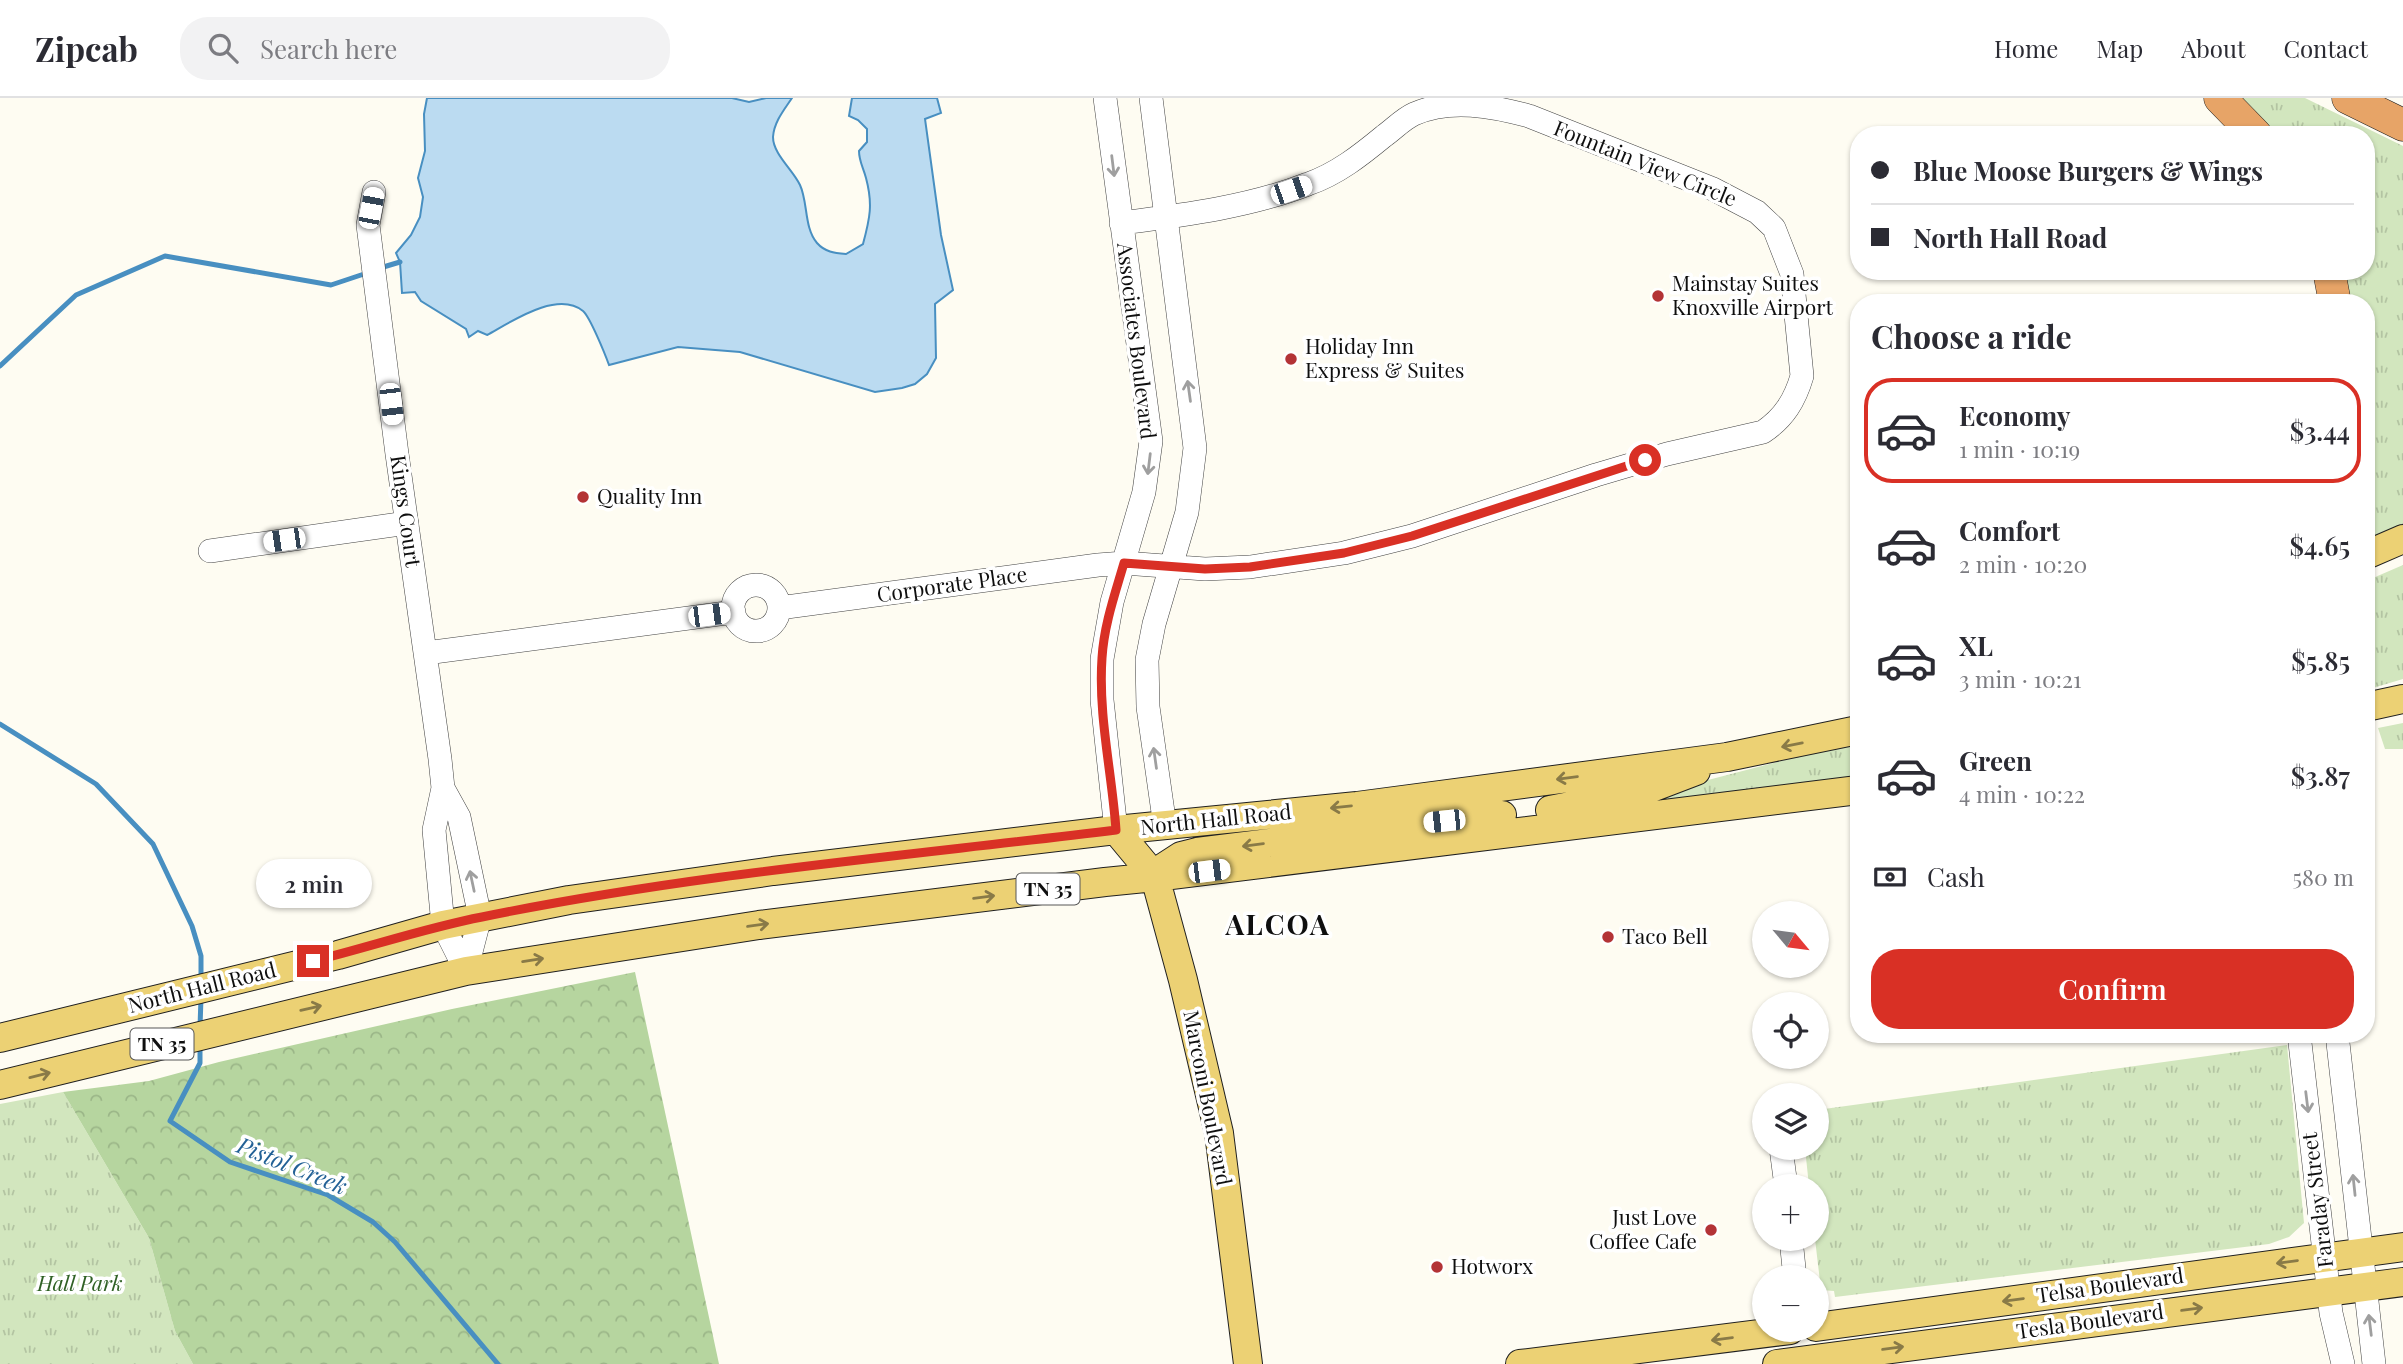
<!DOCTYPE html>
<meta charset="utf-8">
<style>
:root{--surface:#fff;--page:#f2f2f3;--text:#2b2b33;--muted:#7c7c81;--line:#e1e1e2;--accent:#d93025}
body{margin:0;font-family:"Playfair Display",serif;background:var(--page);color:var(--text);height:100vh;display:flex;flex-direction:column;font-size:26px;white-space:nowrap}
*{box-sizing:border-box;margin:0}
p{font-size:23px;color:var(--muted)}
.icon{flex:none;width:38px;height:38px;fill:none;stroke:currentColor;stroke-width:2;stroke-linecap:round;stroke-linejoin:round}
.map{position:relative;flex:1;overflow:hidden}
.sheet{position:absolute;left:1850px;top:196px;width:525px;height:749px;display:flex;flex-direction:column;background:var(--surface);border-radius:28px;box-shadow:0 2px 5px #0004}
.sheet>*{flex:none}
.hud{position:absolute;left:1850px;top:28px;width:525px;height:154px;border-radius:28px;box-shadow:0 2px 5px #0004;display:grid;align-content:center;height:154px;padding:0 21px;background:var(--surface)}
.needle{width:46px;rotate:119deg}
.controls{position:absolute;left:1752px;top:803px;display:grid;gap:14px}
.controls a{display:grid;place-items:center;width:77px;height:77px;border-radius:50%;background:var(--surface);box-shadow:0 2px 5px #0004;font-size:35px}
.end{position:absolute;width:32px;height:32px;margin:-16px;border:9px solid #d93025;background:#fff;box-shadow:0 0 0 4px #fff}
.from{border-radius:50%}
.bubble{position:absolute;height:49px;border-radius:24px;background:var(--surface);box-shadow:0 2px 5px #0004;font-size:23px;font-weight:600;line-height:49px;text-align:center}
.car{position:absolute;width:21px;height:42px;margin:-21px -10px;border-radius:9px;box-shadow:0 0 5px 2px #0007;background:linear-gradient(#fff 24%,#345 0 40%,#fff 0 76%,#345 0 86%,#fff 0)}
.hud b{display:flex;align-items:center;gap:24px;height:66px;font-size:26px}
.hud b+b{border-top:2px solid var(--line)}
.hud i{width:18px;height:18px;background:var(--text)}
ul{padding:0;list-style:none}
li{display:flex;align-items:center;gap:21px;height:105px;margin:0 14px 10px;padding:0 7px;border:4px solid transparent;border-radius:28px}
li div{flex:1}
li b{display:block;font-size:26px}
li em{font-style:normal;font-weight:600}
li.selected{border-color:var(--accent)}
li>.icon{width:63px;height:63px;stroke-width:1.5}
h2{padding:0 21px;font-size:32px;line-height:84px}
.pay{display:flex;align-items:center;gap:18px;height:77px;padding:0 21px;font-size:26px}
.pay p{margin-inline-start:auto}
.cta{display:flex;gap:14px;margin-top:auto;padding:14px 21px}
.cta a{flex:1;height:80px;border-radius:28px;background:var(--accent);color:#fff;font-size:28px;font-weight:600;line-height:80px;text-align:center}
header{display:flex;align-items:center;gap:42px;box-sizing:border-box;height:98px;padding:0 35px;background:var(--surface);border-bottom:2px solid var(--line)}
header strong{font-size:33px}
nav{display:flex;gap:38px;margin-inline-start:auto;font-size:24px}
.search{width:490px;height:63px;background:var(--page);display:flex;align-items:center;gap:18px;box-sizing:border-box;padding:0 24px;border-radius:28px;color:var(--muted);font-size:26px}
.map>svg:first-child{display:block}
</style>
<header>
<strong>Zipcab</strong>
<div class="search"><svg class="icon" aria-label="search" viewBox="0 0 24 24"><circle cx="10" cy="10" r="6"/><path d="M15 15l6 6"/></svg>Search here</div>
<nav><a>Home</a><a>Map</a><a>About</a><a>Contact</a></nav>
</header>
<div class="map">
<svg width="2403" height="1266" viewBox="0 0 2403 1266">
<defs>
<pattern id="grass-tufts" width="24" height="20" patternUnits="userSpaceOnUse" patternTransform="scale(1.75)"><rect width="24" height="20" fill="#d2e6be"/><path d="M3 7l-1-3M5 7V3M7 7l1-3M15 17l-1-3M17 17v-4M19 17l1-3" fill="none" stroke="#b3c4a2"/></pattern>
<pattern id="forest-crowns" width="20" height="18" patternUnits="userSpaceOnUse" patternTransform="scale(1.75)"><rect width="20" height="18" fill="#b6d59f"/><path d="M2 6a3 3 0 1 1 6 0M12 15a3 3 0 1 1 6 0" fill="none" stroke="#9bb688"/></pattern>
</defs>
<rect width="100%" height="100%" fill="#fefcf2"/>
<path fill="url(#grass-tufts)" d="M2237 0H2305L2403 48V426L2366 441V205H2343L2339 173H2366V37H2273Z
M2403 467V581L2366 592V483Z
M2403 625V651H2385L2378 630Z
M1858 643V681L1581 715Z
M2287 947 2304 1125 2289 1139 2269 1146 1835 1199 1834 1193 1821 1192 1815 1141 1816 1088H1809L1805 1050H1816L1817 1012Z
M63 994 149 1140 175 1233 193 1266H0V1006Z"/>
<path fill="url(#forest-crowns)" d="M635 874 719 1266H193L175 1233 149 1140 63 994 149 983 219 964 452 911Z"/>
<path fill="#bbdbf1" stroke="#488fc1" stroke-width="2" d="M427 0H732L749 4 766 0H792C784 12 774 24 773 39 773 56 793 72 800 87 808 104 804 130 817 145 825 154 834 155 846 156L863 146C870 120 873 106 866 80 863 69 859 63 859 53L867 44V31L858 22 849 18 852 0H937L941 15 925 21 941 137 953 192 935 206 936 260 927 276 915 286 902 290 875 294 740 254 678 249 609 267C605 256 590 219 583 213 557 192 511 224 487 237L478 233 469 239 466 231 421 203 415 194 402 195 400 164 396 155 411 137 420 119 423 99 418 80 425 53 424 16Z"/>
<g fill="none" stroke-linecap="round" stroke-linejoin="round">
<path stroke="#488fc1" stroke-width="5" d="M380 170 400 164
M0 268 76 197 165 158 331 187 367 175
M0 626 96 686 153 746 192 828 201 858V883
M200 929 201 900
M200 945V965L170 1023 230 1064 328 1097 373 1124 395 1144 498 1266"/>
<defs>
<path id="minor" d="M1105 0 1151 343 1144 394 1112 504 1102 561V602L1116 732
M1151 0 1195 350 1187 414 1154 526 1147 562 1148 609 1165 728
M374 94 368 127 397 356 440 661 443 690 434 732 443 827 466 873
M210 453 407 425
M733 510a23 23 0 1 1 46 0a23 23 0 1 1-46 0Z
M779 510 1098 467 1124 465 1205 471 1250 469 1344 455 1412 438 1596 377 1667 356 1763 334C1784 320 1795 302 1802 278L1792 176 1774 130 1757 114 1713 91 1529 18C1492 8 1450 0 1414 16 1403 21 1394 31 1384 38 1361 57 1337 76 1308 86 1249 109 1184 117 1121 125
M426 555 734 514
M443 690 459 719 480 819 466 873
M2299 936 2331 1215 2343 1266
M2337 936 2374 1266
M1781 1050 1786 1088
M1791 1141 1795 1180"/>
<path id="major" d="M2366 457 2403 441
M2366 609 2403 601
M1550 712 1641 694 1696 673
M1116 732 1155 779 1183 882 1219 1035 1248 1266
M1164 769 1181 758 1197 754 1395 729 1502 717
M0 940 338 857 443 827 569 802 773 773 1116 732 1357 708 1727 659 1858 632
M0 987 466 873 759 827 1105 784 1155 779 1858 692
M1816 1229 2403 1149
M1520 1266 1790 1232
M1777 1266 2403 1184"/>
<path id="highway" d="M2220 0 2256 37
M2348 0 2403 27
M2329 173 2335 205"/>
</defs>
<use href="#minor" stroke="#424242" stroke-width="24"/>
<use href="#major" stroke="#202020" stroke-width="30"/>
<use href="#highway" stroke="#202020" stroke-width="33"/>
<use href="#minor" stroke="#fff" stroke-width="23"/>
<use href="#major" stroke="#ecd174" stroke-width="28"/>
<use href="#highway" stroke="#e7a467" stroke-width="32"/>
</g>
<defs><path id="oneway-shaft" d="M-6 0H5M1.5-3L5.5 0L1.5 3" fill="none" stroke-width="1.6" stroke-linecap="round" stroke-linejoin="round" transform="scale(1.75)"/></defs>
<g stroke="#9f9f9f">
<use href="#oneway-shaft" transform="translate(1113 68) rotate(83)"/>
<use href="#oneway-shaft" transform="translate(1189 293) rotate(-98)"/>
<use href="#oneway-shaft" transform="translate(1149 366) rotate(97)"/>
<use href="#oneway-shaft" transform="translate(1155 660) rotate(-98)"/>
<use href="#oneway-shaft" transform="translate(472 783) rotate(-102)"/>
<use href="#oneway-shaft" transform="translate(2307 1004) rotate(83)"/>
<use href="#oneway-shaft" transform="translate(2354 1087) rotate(-96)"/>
<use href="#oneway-shaft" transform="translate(2370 1227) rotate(-97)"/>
</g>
<g stroke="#897a47">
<use href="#oneway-shaft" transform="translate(1792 647) rotate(169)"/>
<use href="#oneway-shaft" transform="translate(1567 680) rotate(173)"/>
<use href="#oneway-shaft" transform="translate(1341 709) rotate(174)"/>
<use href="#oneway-shaft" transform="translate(1253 747) rotate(173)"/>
<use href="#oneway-shaft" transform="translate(984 799) rotate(-7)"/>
<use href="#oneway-shaft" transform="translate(758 827) rotate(-8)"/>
<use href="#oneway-shaft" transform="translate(533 862) rotate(-9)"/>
<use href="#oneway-shaft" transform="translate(311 910) rotate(-13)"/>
<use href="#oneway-shaft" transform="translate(40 977) rotate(-14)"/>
<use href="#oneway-shaft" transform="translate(2287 1164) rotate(172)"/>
<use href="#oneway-shaft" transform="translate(2013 1202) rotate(172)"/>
<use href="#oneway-shaft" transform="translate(2192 1211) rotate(-8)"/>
<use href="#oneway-shaft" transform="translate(1722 1241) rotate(173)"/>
<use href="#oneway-shaft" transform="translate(1893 1250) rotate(-8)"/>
</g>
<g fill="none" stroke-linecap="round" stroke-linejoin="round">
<path stroke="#d93025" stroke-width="9" d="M313 863C370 849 425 830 482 819 691 776 905 758 1116 732 1112 675 1098 617 1102 560 1104 527 1115 496 1124 465L1205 471 1250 469 1344 455 1412 438 1645 362"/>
</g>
<g fill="#b33336" stroke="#fff" stroke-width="2.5">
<circle cx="1658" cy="198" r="7"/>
<circle cx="1291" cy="261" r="7"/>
<circle cx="583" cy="399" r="7"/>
<circle cx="1608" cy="839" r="7"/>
<circle cx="1711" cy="1132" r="7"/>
<circle cx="1437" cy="1169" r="7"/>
</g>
<g text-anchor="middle" stroke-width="7" stroke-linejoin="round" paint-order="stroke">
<g fill="#fff" stroke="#575757" stroke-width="2">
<rect x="1016.5" y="775.5" width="63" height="31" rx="5"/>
<rect x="130.5" y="930.5" width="63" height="31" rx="5"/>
</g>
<g font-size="19" font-weight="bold" fill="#0f0f0f">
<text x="1048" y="798">TN 35</text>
<text x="162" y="953">TN 35</text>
</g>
<g font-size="21" fill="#0f0f0f" stroke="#fff">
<text transform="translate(1645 66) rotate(22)" y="7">Fountain View Circle</text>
<text transform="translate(1136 243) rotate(83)" y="7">Associates Boulevard</text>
<text transform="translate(405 413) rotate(82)" y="7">Kings Court</text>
<text transform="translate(952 487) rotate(-8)" y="7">Corporate Place</text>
<text transform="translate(1216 722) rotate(-6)" y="7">North Hall Road</text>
<text transform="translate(202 890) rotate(-14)" y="7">North Hall Road</text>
<text transform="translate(1207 1000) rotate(79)" y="7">Marconi Boulevard</text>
<text transform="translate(2318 1102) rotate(-97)" y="7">Faraday Street</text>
<text transform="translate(2110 1188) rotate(-8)" y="7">Telsa Boulevard</text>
<text transform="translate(2090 1224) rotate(-8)" y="7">Tesla Boulevard</text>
</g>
<g font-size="21" fill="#0f0f0f" stroke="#fff" text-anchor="start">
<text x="1672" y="193">Mainstay Suites<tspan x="1672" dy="24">Knoxville Airport</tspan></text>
<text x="1305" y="256">Holiday Inn<tspan x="1305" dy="24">Express &amp; Suites</tspan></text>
<text x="597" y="406">Quality Inn</text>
<text x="1622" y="846">Taco Bell</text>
<text x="1697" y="1127" text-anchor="end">Just Love<tspan x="1697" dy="24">Coffee Cafe</tspan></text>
<text x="1451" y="1176">Hotworx</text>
</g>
<g font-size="21" font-style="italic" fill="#306125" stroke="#fff">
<text x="80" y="1193">Hall Park</text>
</g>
<g font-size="23" font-style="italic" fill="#236196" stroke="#fff">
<text transform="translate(292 1068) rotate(22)" y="8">Pistol Creek</text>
</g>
<g font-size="28" font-weight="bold" letter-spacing="2" fill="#0f0f0f" stroke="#fff">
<text x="1278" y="837">ALCOA</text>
</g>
</g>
</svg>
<div class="controls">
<a><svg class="needle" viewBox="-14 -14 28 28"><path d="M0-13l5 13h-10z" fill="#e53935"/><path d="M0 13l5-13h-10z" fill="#7c7c81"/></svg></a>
<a><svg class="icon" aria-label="locate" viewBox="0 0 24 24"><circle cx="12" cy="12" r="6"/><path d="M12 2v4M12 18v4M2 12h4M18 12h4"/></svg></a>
<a><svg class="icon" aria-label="layers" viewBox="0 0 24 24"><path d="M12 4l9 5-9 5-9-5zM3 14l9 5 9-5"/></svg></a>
<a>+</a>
<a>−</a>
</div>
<i class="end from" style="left:1645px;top:362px"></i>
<i class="end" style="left:313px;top:863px"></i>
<div class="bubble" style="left:256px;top:761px;width:116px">2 min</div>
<i class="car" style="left:1291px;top:92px;rotate:71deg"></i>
<i class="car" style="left:371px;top:110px;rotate:11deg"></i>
<i class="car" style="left:391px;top:306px;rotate:173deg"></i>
<i class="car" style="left:284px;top:442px;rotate:262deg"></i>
<i class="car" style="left:709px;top:517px;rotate:83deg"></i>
<i class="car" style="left:1444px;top:723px;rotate:264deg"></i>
<i class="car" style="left:1209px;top:773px;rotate:83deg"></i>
<div class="hud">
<b><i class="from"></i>Blue Moose Burgers &amp; Wings</b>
<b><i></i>North Hall Road</b>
</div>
<section class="sheet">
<h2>Choose a ride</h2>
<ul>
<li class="selected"><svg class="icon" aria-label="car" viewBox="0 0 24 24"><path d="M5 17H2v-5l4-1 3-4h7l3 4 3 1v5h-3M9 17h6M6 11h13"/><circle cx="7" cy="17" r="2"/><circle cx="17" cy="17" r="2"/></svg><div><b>Economy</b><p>1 min · 10:19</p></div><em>$3.44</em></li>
<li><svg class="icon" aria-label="car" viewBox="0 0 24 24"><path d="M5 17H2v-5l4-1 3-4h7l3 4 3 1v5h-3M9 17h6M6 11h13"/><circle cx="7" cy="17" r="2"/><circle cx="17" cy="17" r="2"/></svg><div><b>Comfort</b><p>2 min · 10:20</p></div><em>$4.65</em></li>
<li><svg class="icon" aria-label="car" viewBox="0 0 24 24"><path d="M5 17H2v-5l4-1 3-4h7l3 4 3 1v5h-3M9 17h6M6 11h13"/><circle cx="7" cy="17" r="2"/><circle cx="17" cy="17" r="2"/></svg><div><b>XL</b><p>3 min · 10:21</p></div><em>$5.85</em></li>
<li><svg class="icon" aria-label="car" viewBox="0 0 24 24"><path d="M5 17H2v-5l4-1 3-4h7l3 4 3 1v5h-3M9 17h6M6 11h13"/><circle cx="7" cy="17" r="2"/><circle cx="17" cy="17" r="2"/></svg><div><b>Green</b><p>4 min · 10:22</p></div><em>$3.87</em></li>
</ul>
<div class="pay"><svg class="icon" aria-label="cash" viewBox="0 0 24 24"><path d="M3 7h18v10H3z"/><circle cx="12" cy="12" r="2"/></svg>Cash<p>580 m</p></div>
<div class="cta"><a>Confirm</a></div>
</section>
</div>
